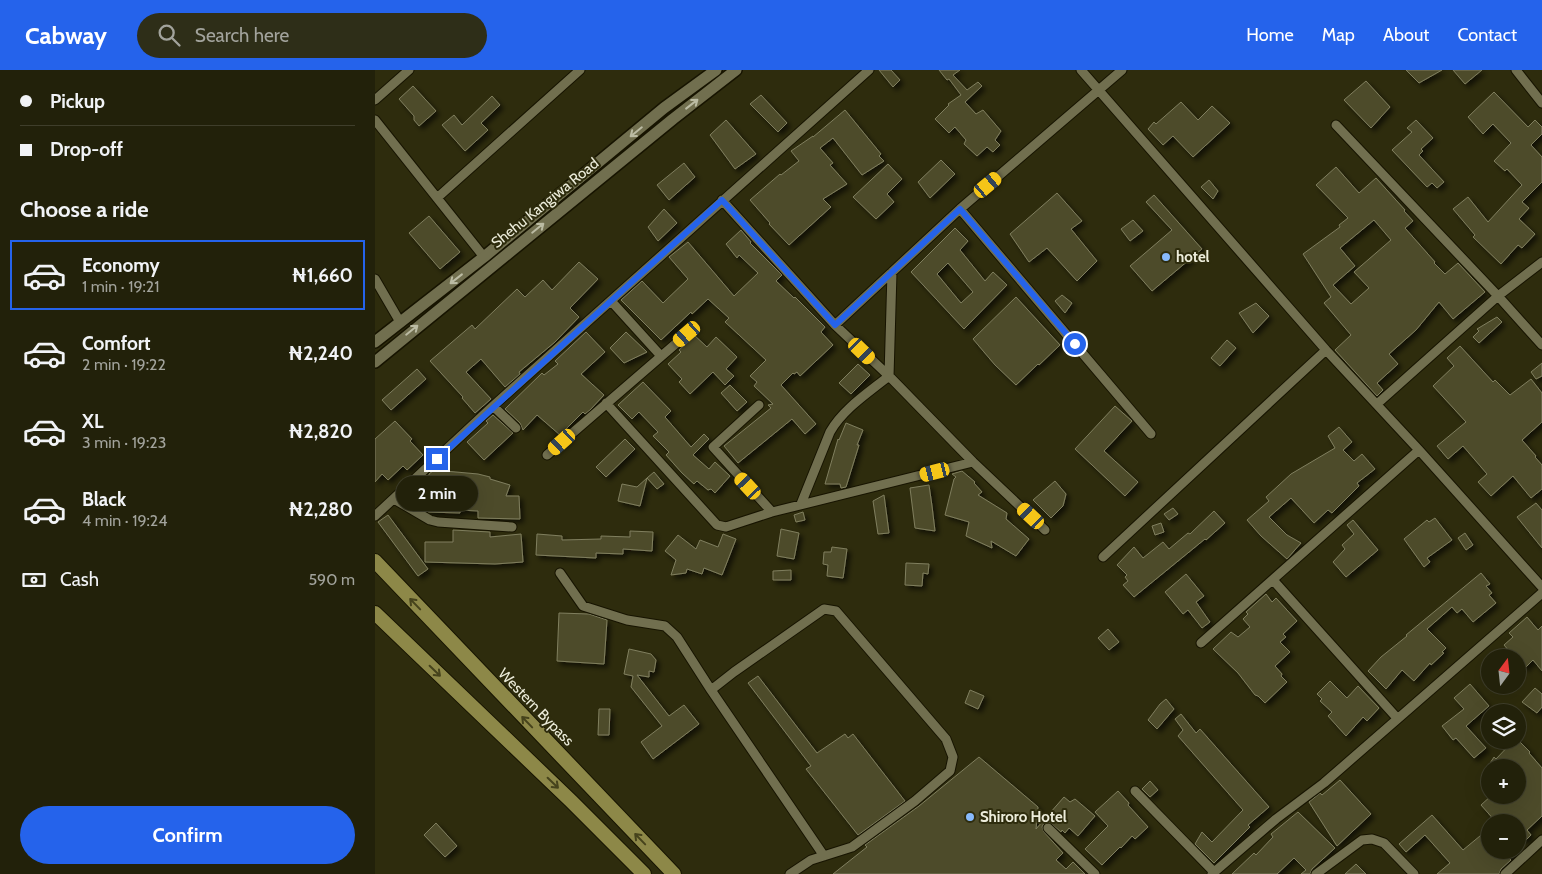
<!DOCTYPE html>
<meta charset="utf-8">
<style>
:root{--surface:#22210a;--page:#2e2e18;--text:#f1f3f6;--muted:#a2a39c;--line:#3f3e2b;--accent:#2563eb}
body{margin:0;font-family:Cabin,sans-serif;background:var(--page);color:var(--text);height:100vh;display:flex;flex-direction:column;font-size:19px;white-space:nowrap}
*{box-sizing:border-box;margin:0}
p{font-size:16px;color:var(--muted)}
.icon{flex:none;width:28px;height:28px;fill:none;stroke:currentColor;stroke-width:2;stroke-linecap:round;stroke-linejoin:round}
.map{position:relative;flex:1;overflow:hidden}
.panel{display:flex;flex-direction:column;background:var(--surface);width:375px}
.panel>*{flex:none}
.top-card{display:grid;align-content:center;height:110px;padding:0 20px;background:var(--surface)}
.needle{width:32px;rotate:15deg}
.buttons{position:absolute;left:1106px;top:579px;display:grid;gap:10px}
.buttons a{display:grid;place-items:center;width:45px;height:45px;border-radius:50%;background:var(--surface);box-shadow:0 5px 20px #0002,0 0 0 1px var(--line);font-size:25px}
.end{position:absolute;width:22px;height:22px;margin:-11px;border:6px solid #2563eb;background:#fff;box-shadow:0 0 0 2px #fff}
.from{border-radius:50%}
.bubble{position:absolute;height:35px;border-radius:18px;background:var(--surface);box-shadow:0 5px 20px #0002,0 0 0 1px var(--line);font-size:16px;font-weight:700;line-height:35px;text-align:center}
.car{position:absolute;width:15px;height:30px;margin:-15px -8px;border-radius:6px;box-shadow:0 0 4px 1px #0007;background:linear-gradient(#f5c518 24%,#345 0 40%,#f5c518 0 76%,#345 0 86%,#f5c518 0)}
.top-card b{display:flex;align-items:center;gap:18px;height:48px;font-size:19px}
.top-card b+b{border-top:1px solid var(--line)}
.top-card i{width:12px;height:12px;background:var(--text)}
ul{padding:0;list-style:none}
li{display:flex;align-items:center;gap:15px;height:70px;margin:0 10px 8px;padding:0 10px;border:2px solid transparent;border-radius:0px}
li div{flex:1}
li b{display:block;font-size:19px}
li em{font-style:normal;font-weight:700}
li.selected{border-color:var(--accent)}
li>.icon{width:45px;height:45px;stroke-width:1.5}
h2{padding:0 20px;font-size:22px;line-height:60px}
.pay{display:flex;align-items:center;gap:12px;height:55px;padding:0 20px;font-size:19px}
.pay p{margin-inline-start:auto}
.action{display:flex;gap:10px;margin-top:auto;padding:10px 20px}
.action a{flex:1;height:58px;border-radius:30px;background:var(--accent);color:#fff;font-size:20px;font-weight:700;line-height:58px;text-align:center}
header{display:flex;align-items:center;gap:30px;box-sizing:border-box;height:70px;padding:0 25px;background:var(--accent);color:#fff}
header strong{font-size:24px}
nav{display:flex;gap:28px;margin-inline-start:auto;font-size:18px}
.search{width:350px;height:45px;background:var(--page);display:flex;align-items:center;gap:12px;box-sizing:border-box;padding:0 18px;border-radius:28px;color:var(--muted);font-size:19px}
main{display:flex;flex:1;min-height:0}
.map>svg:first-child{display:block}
</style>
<header>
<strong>Cabway</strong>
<div class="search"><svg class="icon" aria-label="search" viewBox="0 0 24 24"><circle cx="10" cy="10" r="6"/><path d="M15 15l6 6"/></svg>Search here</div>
<nav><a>Home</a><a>Map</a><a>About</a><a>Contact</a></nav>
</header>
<main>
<section class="panel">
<div class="top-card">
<b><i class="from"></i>Pickup</b>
<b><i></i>Drop-off</b>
</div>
<h2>Choose a ride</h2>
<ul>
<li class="selected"><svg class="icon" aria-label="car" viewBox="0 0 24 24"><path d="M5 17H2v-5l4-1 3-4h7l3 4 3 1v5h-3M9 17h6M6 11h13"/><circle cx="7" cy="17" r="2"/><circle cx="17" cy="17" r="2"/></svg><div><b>Economy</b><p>1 min · 19:21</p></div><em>₦1,660</em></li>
<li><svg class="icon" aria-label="car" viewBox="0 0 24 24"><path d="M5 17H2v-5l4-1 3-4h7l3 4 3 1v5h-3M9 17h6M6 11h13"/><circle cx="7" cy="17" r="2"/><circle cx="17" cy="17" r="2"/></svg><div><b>Comfort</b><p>2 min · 19:22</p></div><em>₦2,240</em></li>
<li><svg class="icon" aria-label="car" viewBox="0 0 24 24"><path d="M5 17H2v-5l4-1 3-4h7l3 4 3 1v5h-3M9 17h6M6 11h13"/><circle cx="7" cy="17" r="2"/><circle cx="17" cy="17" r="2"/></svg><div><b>XL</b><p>3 min · 19:23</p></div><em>₦2,820</em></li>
<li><svg class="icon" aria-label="car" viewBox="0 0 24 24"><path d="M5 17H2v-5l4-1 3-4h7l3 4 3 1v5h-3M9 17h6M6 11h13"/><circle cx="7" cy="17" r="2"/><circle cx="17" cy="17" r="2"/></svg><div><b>Black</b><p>4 min · 19:24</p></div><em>₦2,280</em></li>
</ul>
<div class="pay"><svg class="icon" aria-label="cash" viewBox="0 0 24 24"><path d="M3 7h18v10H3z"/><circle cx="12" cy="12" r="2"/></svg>Cash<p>590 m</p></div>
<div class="action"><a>Confirm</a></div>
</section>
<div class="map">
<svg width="1167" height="804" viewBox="0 0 1167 804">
<defs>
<filter id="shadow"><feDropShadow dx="3.5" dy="3.5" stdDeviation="2.5" flood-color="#0009"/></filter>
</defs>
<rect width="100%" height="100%" fill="#2e2c0d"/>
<path fill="#4d4b2c" stroke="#807f5e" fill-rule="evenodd" filter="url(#shadow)" d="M504 0H516L525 10 518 17Z
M564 0H585L578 5 592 20 603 12 607 16 590 32 601 44 608 40 626 61 620 70 625 75 618 82 612 77 602 86 589 74 591 70 580 57 574 63 560 49 574 35 573 34 586 25 574 9 572 10Z
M1031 0H1067L1044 13Z
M1078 0H1107L1090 14Z
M991 11 1015 37 996 58 969 30Z
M38 16 61 41 44 56 39 50V46L24 29Z
M1119 22 1153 57 1160 50 1167 57V64L1156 75 1167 87V112L1147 132 1154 138 1144 149 1160 164 1147 178 1143 175 1126 194 1098 167 1100 165 1078 139 1093 127 1113 152 1147 115 1132 99 1130 101 1119 91 1136 73 1118 54 1108 64 1093 47Z
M386 25 412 53 403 62 375 34Z
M117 26 125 35 106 53 113 60 90 81 67 55 79 45 87 55Z
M806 32 823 50 837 36 855 53 818 87 798 66 788 75 773 59 779 52 781 54Z
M470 40 506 84 504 86 509 91 487 105 458 68 445 78 458 93 455 95 472 114 448 129 456 137 414 175 394 154 395 153 375 130 405 104 406 105 424 91 416 81 438 66V67Z
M351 50 381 84 360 99 335 65Z
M1041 50 1058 68 1046 79 1048 81 1044 85 1069 112 1062 118 1057 113 1052 117 1017 80 1037 62 1032 58Z
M566 90 580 104 555 128 543 112Z
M309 93 320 107 294 130 282 115Z
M513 94 527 109 512 124 519 132 501 149 478 127Z
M961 97 984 123 1001 108 1030 140 1029 141 1038 151 1030 158 1060 192 1059 193 1070 204 1083 193 1110 222 1078 249 1064 232 1041 260 1014 284 1023 294 1002 313 1008 320 1002 326 960 280 976 265 949 233 956 227 928 184 965 157 964 155 973 148 941 115ZM999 150 1016 170 979 202 994 218 976 234 958 215 980 196 965 178Z
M834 110 843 121 838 129 826 117Z
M682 123 707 151 696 159 722 191 702 211 672 178 654 192 635 164Z
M779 125 827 179 777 221 755 196 797 160 771 132Z
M289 139 302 153 283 171 273 157Z
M54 146 85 182 65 199 34 163Z
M758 150 768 161 755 171 746 159Z
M580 158 593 171 585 180 610 211 618 202 632 215 589 259 536 202ZM573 193 598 222 586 233 562 204Z
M366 160 376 172 375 173 407 205 401 211 419 228 420 227 450 257 446 262 458 275 425 306 422 302 419 304 418 303 406 315 441 354 430 364 417 349 363 393 349 376 396 338 393 335 398 334 379 316 382 312 375 306 391 290 350 252 354 248 333 229 317 244 316 242 286 270 246 230 267 211 288 233 313 209 294 187 313 172 359 226 383 203 364 185 362 188 351 174Z
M204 192 223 209 195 238 204 247 180 272 144 302 145 304 130 317 106 289 91 302 116 329 100 343 87 328 88 327 55 291 97 255 100 259 142 219 150 227 168 210 177 220Z
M687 225 697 233 690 243 680 231Z
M641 227 685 275 664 295 663 294 641 315 620 295 598 269Z
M881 233 894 246 878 263 864 243Z
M1122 247 1127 252 1104 273 1098 267 1104 261 1102 259Z
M211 262 230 282 206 304 229 325 215 340 210 344 208 342 185 365 162 345 148 360 145 353 130 339 167 303 169 305 183 294 180 291Z
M251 262 272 282 249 293 235 278Z
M318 264 332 277 341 267 362 287 351 299 359 306 350 315 338 302 315 324 304 312 307 309 293 294 306 282 304 280 316 269Z
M852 270 861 278 845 296 836 288Z
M1085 276 1118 312 1120 310 1135 325 1156 309 1167 323V352L1147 370 1161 386 1160 387 1167 395V419L1156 428 1138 406 1116 426 1103 412 1112 404 1088 376 1073 389 1062 376 1091 352 1058 316 1079 296 1072 288Z
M1167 293V306L1161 309 1156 302Z
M483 294 495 305 476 324 464 313Z
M42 299 51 309 16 340 7 330Z
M268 312 296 341 290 347 316 377 329 364 334 369 318 385 334 399 340 392 355 406 340 423 336 419 333 420 322 411 319 414 307 403 291 385 294 382 278 366 283 362 264 342 257 349 243 335Z
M355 315 372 332 362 341 346 323Z
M740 336 757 351 729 381 763 412 750 426 700 379Z
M118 345 138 363 109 390 92 372 113 353 111 351Z
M20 351 37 369 35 371 48 385 32 400 28 396 13 410 7 404 0 412V369Z
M471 353 488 360 482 375H484L471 417 466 418 465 414H450L463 369 464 370Z
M964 357 977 372 968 380 979 391 987 384 1000 399 982 413 984 416 957 443 953 440 939 453 916 428 894 447 912 465 926 473 912 489 886 466 872 450 894 431 891 427 916 404 960 378 953 366Z
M250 369 260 379 231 407 221 397Z
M59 400 103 404 115 407V409L135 415 131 426H144L145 449 103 448V441L85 440V443L53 442 51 440 52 422H53L54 404Z
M587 401 600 412 599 413 607 422 603 425 632 443 631 449 654 469 641 486 616 471 617 478 591 466 594 452 570 445 579 409 581 407 577 404Z
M279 402 289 414 282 419 272 408Z
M272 408 265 436 243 431 247 414 262 417Z
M680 411 691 424 688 436 676 448 658 430Z
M554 415 557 436 560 461 540 458 535 418Z
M509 425 514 463 503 464 498 431Z
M1161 433 1167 440V478L1142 447Z
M798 438 803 444 794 450 789 444Z
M839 441 850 453 831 470 830 469 759 527 748 515 753 511 750 507 752 505 742 495 759 477 768 488 788 472 794 479 813 463 815 464Z
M428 442 430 450 421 452 419 445Z
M13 445 53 499 43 506 3 452Z
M1060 448 1077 470 1052 488 1055 492 1049 497 1029 469 1052 450 1054 452Z
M978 450 1003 480 971 507 958 492 970 479 967 475 979 464 972 455Z
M786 453 789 462 780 465 777 456Z
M406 459 424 463 419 489 402 486Z
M78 460 115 462V467L146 464 148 492 120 494 50 492V472H78Z
M255 461 278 462 277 481 248 479V484L221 483V488L161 485 162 464 187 466V470L226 469V466L255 467Z
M1090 463 1098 475 1091 480 1083 468Z
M348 464 361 469 347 505 329 498 327 504 312 499 311 503 296 505 301 490 290 481 303 465 321 479 325 470 343 477Z
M457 477 472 479 468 508 452 506 453 495 448 494 449 482H456Z
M531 493 554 494 553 504 548 503 547 516 530 515Z
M416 500V510H398V501Z
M1106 503 1115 514 1111 516 1117 523 1114 525 1121 533 1098 552 1087 539 1082 543 1077 537 1052 559 1071 578 1067 582 1069 583 1056 595 1055 593 1039 611 1027 600 1011 619 993 601 1006 587 1032 566 1031 565Z
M811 504 829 526 821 532 835 552 827 558 813 540 808 544 790 522Z
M891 524 897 532 901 528 922 551 908 564 911 567 905 572 915 582 900 596 907 604 906 606 912 612 890 633 883 626 880 625 863 603 838 579 856 562 863 567 875 557 868 549 873 544 871 542Z
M184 543 214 544 232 550 229 594 182 591Z
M1152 547 1163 560 1167 556V601L1158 590 1150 598 1142 590V588H1140L1129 575 1138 567 1134 563Z
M733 559 744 572 734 580 723 568Z
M254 579 276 584 281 590 279 602 274 601V607L262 605 294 646 309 635 324 654 278 689 266 672 287 656 256 617 258 606 249 604Z
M383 606 442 683 470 664 473 668 478 664 530 731 483 765 431 699 436 696 373 613Z
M955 611 972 628 983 616 1004 638 992 651 988 647 971 666 953 646 957 642 945 631 947 629 942 624Z
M1095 614 1114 636 1091 656 1111 678 1099 688 1081 668 1078 670 1067 656 1089 639 1079 628Z
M1160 618 1167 624V637L1162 643 1147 632Z
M595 620 609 626 603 639 590 633Z
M791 629 799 639 782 659 773 650 785 634Z
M224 639H235L234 665H223Z
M806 644 821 663 825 659 894 737 873 755 875 757 839 793 820 774 827 762 837 772 868 740 803 666 808 660 800 649Z
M1142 669 1155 682 1154 683 1167 698V746L1152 760 1156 765 1150 771 1146 767 1142 770V752H1121L1106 735 1117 725H1142V696L1129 690 1126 694 1128 698H1112L1119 687 1121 689 1139 670Z
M604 687 663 737 661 759 689 727 695 732 700 729 720 746 703 766 694 758 690 763 687 760 686 762 674 752 669 753 667 757 669 762 688 783 681 790 691 799 698 792 710 804H458L492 777 490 775 544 736Z
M965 710 996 744 962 776 934 732 945 723 947 725Z
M775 711 783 720 775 727 767 719Z
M743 721 754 733 753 735 773 757 760 769 757 766 746 778 745 777 727 795 710 779 733 756 720 742Z
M923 742 960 778 937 799 935 804H926L931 800 919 788 902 804H857L879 783 881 785 898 767 896 764Z
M1057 745 1088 780 1111 761 1115 765V780H1143L1134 788 1136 790 1126 799 1124 804H1062L1075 793 1050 765 1031 782 1024 774Z
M61 753 82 776 70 787 49 765Z
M981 794 991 804H970Z"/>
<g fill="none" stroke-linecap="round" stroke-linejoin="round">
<defs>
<path id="minor" d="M706 0 951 280 1044 380 1167 517
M1141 0 1167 33
M0 30 34 0
M0 50 109 187
M961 55 1123 226 1167 275
M62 128 205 0
M347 130 460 255 514 306 598 392 670 460
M585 139 776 364
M0 209 25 252
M237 232 286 286
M460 255 585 139 747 0
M231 333 342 455 351 457 397 442 598 392
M1002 334 1123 226 1167 192
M384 335 338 377 397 442
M118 336 494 0
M172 385 312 264
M19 429 55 450 63 452 137 457
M426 434 455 362C468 339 493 323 514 306L517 202
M0 446 118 336 141 358
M728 487 951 280
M185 503 208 536 252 550 290 556 302 567 336 620 449 786
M898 510 1022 648
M826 573 1044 380
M336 620 359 602 449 539 461 541 571 669 578 687 575 701 540 731 477 777 436 790 415 804
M760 721 839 802
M673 758 720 804
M837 804 901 749 949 713 1167 523
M941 804 987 770 997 769 1009 773 1039 804
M1130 804 1167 770"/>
<path id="secondary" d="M0 272 109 187 289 38 341 0
M0 292 298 49 361 0"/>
<path id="primary" d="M0 491 299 804
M0 543 196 731 269 804"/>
</defs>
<use href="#minor" stroke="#171400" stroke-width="11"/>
<use href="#secondary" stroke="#171400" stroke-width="14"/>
<use href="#primary" stroke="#171400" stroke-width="16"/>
<use href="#minor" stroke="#716f4f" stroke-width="9"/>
<use href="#secondary" stroke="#716f4f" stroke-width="11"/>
<use href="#primary" stroke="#8d8848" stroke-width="14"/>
</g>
<defs><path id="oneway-shaft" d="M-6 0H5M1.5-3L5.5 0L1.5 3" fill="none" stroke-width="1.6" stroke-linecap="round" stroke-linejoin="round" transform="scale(1.25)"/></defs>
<g stroke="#bbbba3">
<use href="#oneway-shaft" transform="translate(317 34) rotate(-38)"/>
<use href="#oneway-shaft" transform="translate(261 62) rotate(141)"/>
<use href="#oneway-shaft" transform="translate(163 158) rotate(-39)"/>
<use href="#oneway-shaft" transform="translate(81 209) rotate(142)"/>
<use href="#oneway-shaft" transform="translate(37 260) rotate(-39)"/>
</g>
<g stroke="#46431c">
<use href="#oneway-shaft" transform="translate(40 534) rotate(-134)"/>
<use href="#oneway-shaft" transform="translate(60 601) rotate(44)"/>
<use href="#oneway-shaft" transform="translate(152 652) rotate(-134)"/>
<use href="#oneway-shaft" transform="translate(178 713) rotate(44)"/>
<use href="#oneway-shaft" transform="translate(265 769) rotate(-134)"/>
</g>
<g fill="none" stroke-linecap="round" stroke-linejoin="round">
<path stroke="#2563eb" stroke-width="6" d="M62 389 347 130 460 255 585 139 700 274"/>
</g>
<g fill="#88bafc" stroke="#2e2c0d" stroke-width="2">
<circle cx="791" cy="187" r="5"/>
<circle cx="595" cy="747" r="5"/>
</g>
<g text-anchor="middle" stroke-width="4" stroke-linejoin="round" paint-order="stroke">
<g font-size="15" fill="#ededdb" stroke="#2e2c0d">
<text transform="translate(170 133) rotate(-39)" y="5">Shehu Kangiwa Road</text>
<text transform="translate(161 637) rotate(46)" y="5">Western Bypass</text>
</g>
<g font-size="15" font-weight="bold" fill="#ededdb" stroke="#2e2c0d" text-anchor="start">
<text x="801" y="192">hotel</text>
<text x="605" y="752">Shiroro Hotel</text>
</g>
</g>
</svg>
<div class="buttons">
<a><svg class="needle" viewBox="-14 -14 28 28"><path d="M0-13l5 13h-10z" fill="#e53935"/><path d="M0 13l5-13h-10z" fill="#a2a39c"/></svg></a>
<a><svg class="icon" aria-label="layers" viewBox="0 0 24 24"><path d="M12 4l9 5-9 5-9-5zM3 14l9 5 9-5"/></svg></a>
<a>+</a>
<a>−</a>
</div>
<i class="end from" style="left:700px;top:274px"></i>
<i class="end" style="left:62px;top:389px"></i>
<div class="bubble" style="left:21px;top:406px;width:82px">2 min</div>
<i class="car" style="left:613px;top:115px;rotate:50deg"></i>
<i class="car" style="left:312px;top:264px;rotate:229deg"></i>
<i class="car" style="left:487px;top:281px;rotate:134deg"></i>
<i class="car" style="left:187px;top:372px;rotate:228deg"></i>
<i class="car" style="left:560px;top:402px;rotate:256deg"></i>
<i class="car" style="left:373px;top:416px;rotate:317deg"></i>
<i class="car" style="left:656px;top:446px;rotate:313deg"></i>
</div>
</main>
